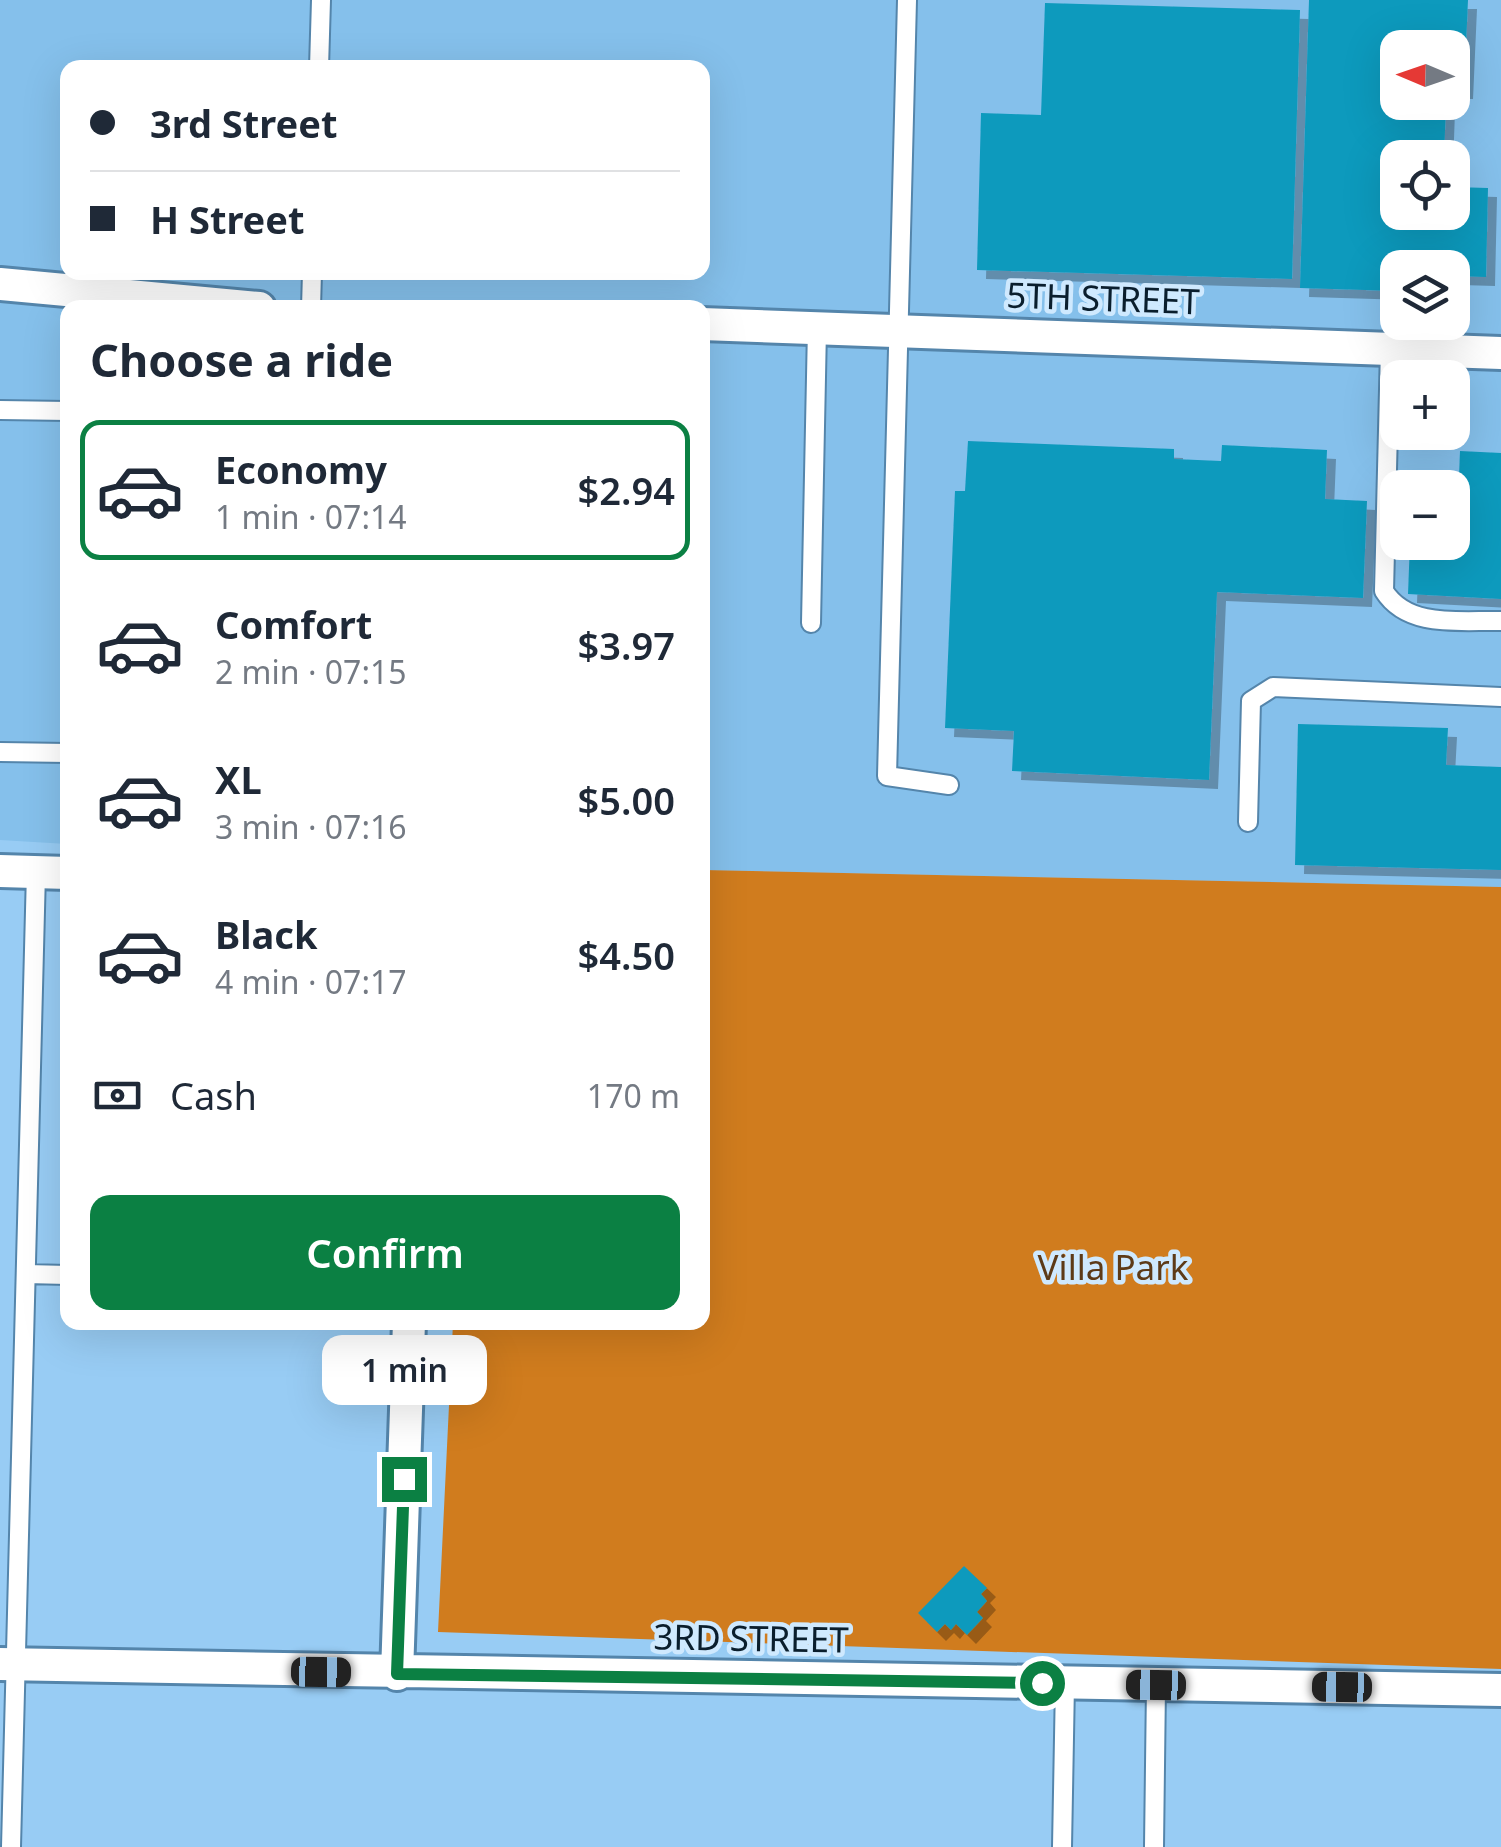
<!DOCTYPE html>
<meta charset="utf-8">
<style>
:root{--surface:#fff;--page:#f2f2f3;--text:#1f2937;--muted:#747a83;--line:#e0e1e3;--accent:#0b8043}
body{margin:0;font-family:"Noto Sans",sans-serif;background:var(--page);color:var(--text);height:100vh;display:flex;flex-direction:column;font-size:38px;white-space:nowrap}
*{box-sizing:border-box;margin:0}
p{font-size:32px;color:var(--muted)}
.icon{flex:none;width:55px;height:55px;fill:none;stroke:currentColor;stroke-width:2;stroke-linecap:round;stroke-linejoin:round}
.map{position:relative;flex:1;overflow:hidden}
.panel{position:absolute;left:60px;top:300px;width:650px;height:1030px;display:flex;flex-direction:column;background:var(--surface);border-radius:20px;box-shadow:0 10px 40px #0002}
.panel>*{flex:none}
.top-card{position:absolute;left:60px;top:60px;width:650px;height:220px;border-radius:20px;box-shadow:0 10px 40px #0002;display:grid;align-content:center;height:220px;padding:0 30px;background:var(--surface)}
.needle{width:65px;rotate:272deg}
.tools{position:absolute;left:1380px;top:30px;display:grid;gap:20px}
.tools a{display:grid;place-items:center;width:90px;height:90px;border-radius:20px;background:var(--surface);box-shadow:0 10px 40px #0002;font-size:50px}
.end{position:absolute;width:45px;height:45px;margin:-22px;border:12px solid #0b8043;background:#fff;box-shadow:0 0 0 5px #fff}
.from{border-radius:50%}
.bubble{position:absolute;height:70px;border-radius:20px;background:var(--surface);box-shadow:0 10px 40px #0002;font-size:32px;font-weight:600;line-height:70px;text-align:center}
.car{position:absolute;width:30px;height:60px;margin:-30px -15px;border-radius:12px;box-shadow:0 0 8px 2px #0007;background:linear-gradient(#222 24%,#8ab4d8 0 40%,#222 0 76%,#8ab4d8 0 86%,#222 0)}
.top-card b{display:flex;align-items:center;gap:35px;height:95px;font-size:38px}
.top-card b+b{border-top:2px solid var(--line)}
.top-card i{width:25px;height:25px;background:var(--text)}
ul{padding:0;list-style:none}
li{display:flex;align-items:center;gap:30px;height:140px;margin:0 20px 15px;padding:0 10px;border:5px solid transparent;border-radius:20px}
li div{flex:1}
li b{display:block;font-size:38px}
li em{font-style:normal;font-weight:600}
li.active{border-color:var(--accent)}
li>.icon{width:90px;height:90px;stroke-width:1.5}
h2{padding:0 30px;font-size:45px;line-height:120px}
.pay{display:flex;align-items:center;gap:25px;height:110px;padding:0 30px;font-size:38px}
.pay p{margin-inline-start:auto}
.button{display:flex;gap:20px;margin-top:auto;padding:20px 30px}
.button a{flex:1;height:115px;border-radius:20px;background:var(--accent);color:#fff;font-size:40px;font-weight:600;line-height:115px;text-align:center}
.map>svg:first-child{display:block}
</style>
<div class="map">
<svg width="1501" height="1847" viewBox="0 0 1501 1847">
<defs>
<filter id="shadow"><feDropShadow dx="9" dy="9" stdDeviation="0" flood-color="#0004"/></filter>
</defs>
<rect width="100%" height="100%" fill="#98ccf4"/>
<path fill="#85c0eb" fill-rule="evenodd" d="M0 0H1501V887L703 870 702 308H68L67 844 0 840ZM1398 48H1452V102H1398ZM68 68H702V272H68ZM1398 158H1452V212H1398ZM1398 268H1452V322H1398ZM1398 378H1452V432H1398ZM1398 488H1452V542H1398Z"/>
<path fill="#d07c1e" d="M703 870 1501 887V1669L438 1632 453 1323 702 1322Z"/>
<path fill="#0f9abd" filter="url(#shadow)" d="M1309 0H1468L1464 90H1452V48H1398V102H1446L1444 158H1398V212H1452V187L1488 188 1486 277 1452 276V268H1398V291L1300 288Z
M1045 3 1300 10 1292 279 977 270 981 113 1041 115Z
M968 441 1174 449V459L1221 461 1222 445 1327 450 1325 499 1367 501 1363 598 1217 592 1209 780 1012 771 1014 731 945 728 955 491H965Z
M1460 451 1501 453V599L1408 594 1410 542H1452V500H1458Z
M1298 724 1448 728 1446 765 1501 767V870L1295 865Z
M964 1566 987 1588 981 1594 987 1601 977 1612 983 1618 967 1635 956 1624 951 1630 945 1624 937 1632 918 1613Z"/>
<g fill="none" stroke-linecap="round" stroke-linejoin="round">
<defs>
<path id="lane" d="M907 0 887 776 949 785
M319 68 321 0
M311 308 312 272
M1390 349 1384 591C1408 629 1461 620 1501 621
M0 410 68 411
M811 623 817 328
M0 752 68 753
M1248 822 1251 701 1273 687 1501 697
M26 1274 68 1275
M11 1847 36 872
M1062 1847 1065 1683
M1154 1847 1156 1685"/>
<path id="street" d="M0 284 259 308
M702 324 1501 353
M0 871 68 873
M0 1664 1501 1690
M397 1674 409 1322"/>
</defs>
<use href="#lane" stroke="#5485ab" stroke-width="22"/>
<use href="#street" stroke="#5485ab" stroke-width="38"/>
<use href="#lane" stroke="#fff" stroke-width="18"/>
<use href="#street" stroke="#fff" stroke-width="32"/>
</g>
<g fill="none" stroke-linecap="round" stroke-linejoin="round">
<path stroke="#0b8043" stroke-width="12" d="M404 1479 397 1674 1042 1683"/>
</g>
<g text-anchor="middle" stroke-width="9" stroke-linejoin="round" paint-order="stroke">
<g font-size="35" fill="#0a1e2d" stroke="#cfe9fe">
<text transform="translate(1103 299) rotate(2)" y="12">5TH STREET</text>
<text transform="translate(751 1639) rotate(1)" y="12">3RD STREET</text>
</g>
<g font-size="35" fill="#5d3a17" stroke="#cfe9fe">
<text x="1113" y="1280">Villa Park</text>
</g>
</g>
</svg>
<div class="tools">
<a><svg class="needle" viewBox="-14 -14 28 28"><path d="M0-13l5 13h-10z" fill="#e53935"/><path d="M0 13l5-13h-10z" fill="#747a83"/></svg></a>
<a><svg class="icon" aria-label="locate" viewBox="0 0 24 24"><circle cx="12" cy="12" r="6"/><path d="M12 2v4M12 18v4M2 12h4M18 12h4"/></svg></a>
<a><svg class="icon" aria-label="layers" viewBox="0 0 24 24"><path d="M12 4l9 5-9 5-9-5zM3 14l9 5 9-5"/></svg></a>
<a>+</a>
<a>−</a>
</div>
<i class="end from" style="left:1042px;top:1683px"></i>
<i class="end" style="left:404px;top:1479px"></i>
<div class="bubble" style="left:322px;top:1335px;width:165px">1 min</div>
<i class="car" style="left:321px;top:1672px;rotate:91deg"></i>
<i class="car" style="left:1156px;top:1685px;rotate:271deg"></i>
<i class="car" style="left:1342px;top:1687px;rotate:271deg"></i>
<div class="top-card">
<b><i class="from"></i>3rd Street</b>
<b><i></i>H Street</b>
</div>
<section class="panel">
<h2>Choose a ride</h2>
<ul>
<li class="active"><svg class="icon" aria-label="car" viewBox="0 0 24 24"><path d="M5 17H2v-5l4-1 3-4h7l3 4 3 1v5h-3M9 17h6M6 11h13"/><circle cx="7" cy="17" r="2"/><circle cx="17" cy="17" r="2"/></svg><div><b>Economy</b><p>1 min · 07:14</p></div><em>$2.94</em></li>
<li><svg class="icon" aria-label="car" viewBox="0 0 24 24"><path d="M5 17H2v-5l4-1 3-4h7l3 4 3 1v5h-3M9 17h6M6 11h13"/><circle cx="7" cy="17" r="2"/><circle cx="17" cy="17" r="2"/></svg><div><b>Comfort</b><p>2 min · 07:15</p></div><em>$3.97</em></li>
<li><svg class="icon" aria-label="car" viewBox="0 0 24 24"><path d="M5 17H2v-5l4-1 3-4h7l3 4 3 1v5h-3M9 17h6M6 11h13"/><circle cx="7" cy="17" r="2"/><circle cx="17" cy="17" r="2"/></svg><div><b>XL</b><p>3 min · 07:16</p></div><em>$5.00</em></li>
<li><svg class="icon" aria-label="car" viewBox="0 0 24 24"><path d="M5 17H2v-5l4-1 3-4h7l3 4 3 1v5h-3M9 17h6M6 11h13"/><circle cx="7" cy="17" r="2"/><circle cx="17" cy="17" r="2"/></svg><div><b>Black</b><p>4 min · 07:17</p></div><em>$4.50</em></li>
</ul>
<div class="pay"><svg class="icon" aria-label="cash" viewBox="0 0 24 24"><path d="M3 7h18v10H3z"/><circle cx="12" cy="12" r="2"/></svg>Cash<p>170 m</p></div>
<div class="button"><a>Confirm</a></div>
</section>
</div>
